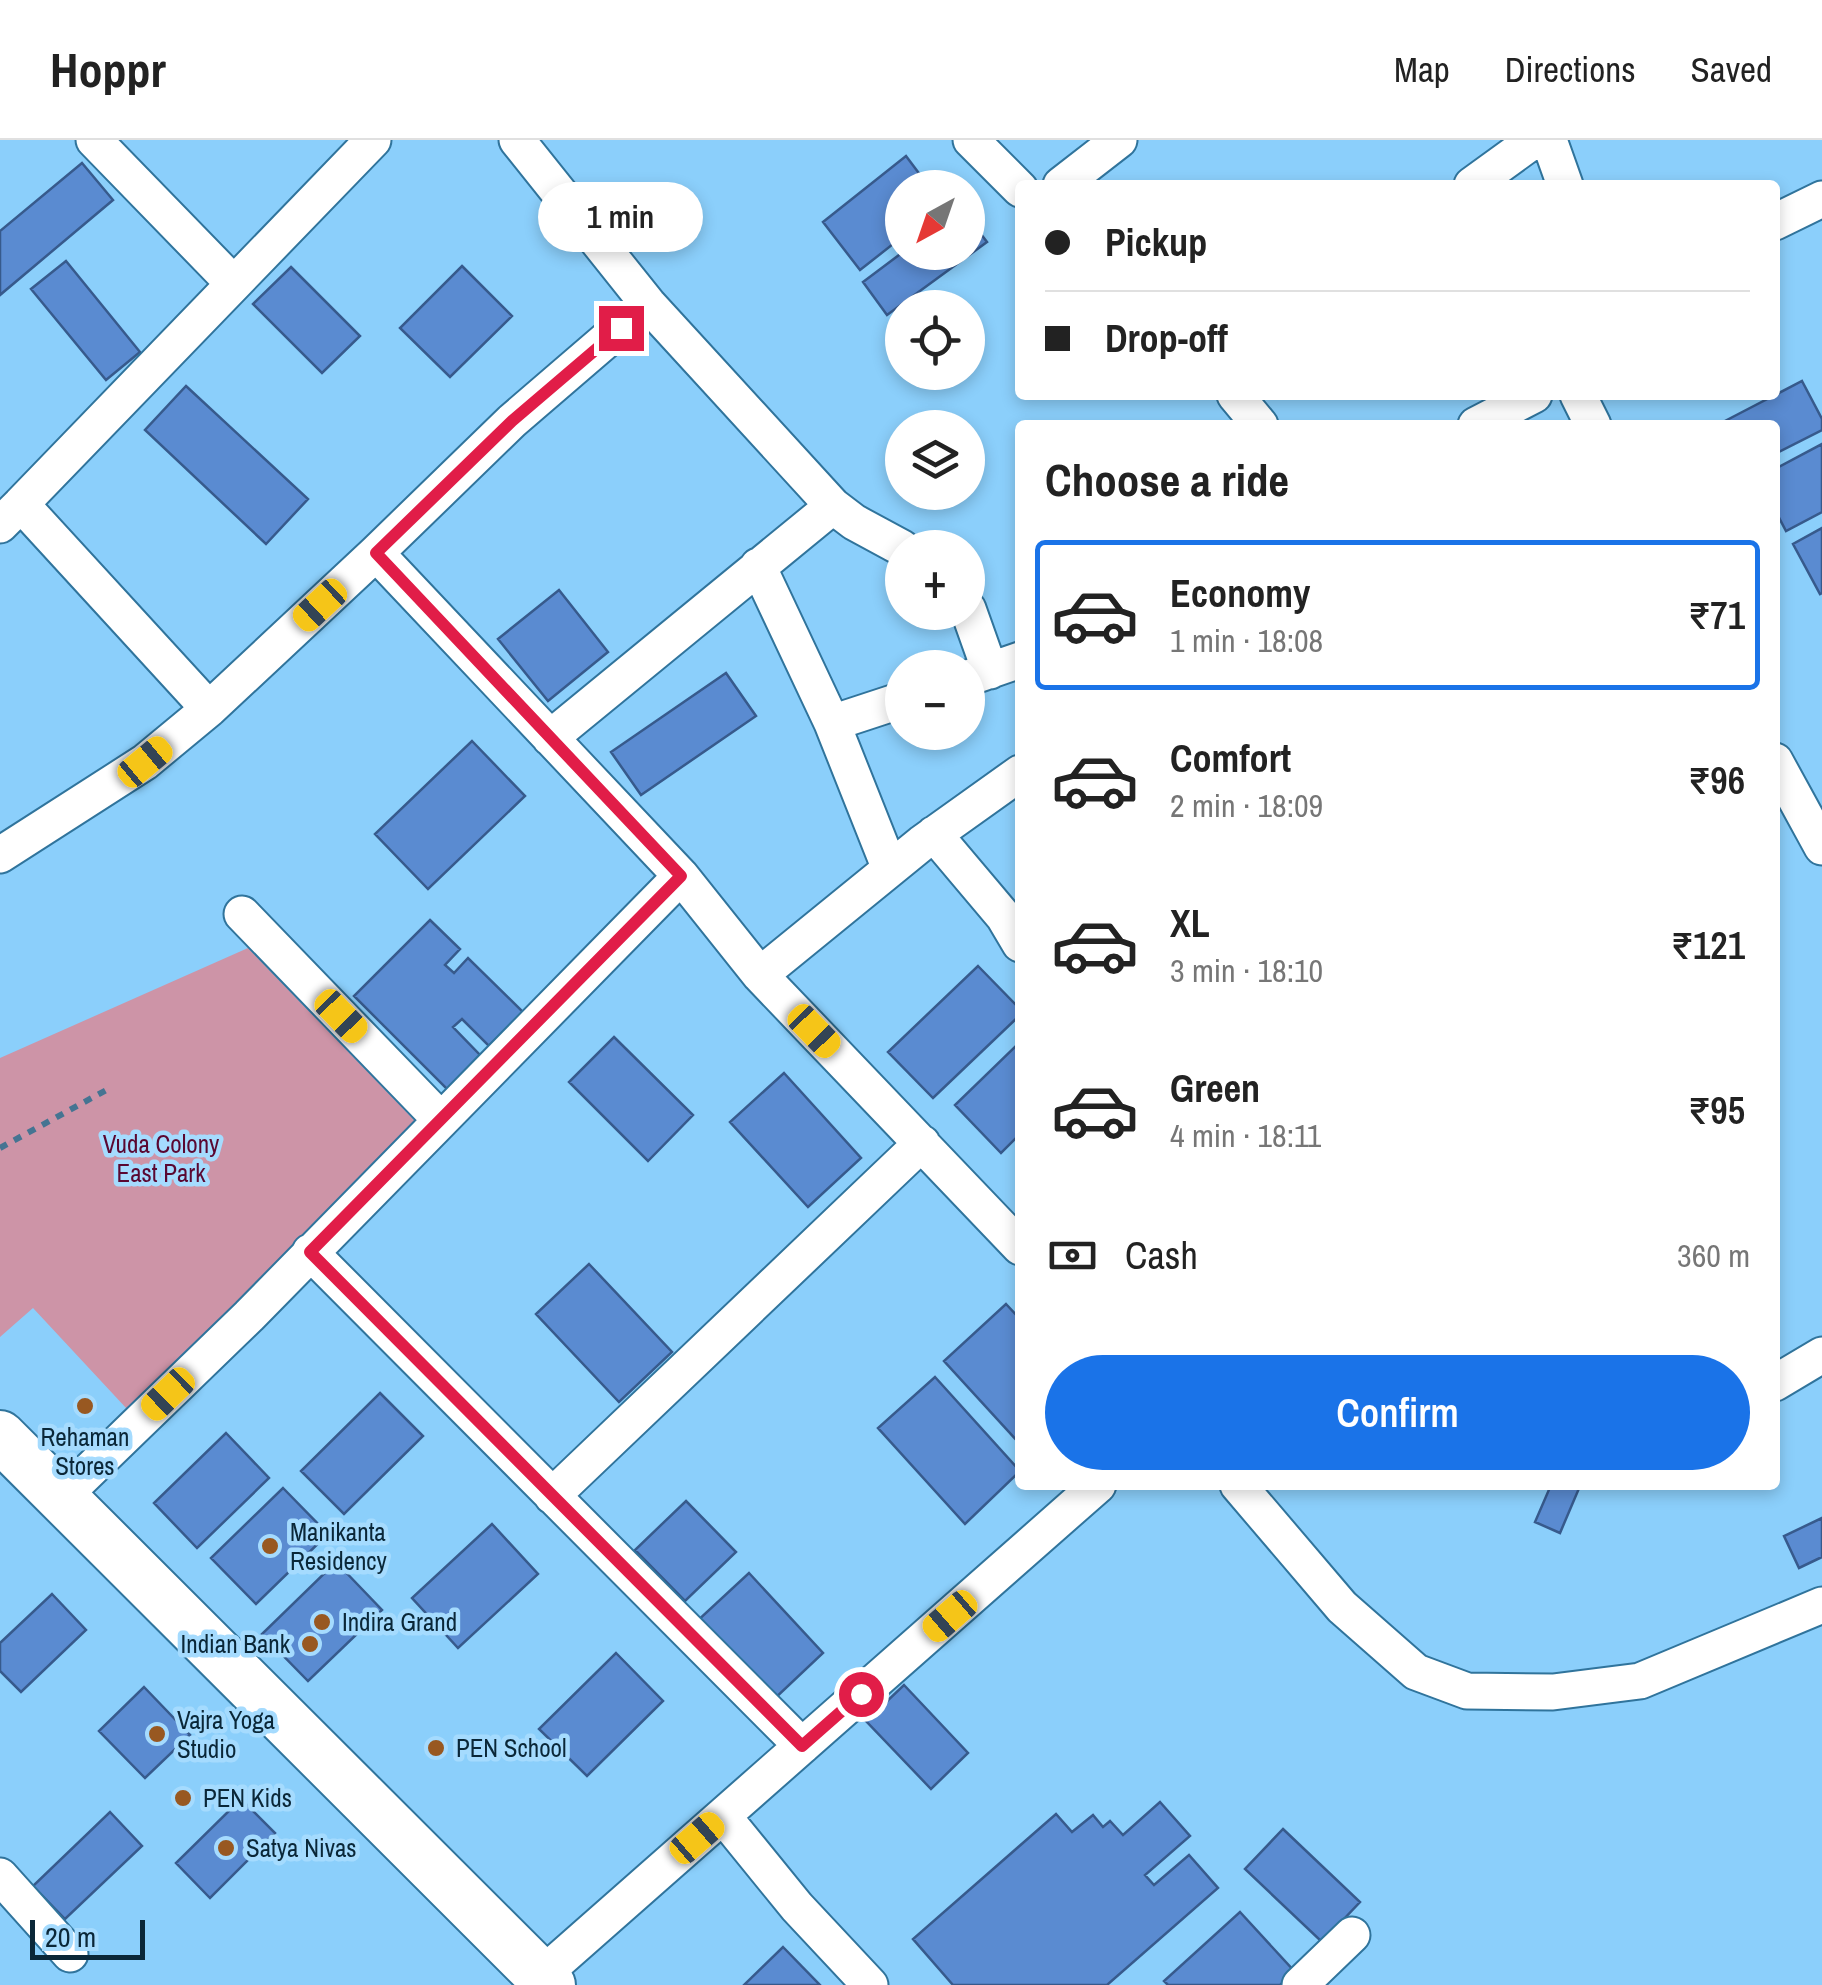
<!DOCTYPE html>
<meta charset="utf-8">
<style>
:root{--surface:#fff;--page:#f2f2f2;--text:#222;--muted:#767676;--line:#e0e0e0;--accent:#1a73e8}
body{margin:0;font-family:"Archivo Narrow",sans-serif;background:var(--page);color:var(--text);height:100vh;display:flex;flex-direction:column;font-size:38px;white-space:nowrap}
*{box-sizing:border-box;margin:0}
p{font-size:32px;color:var(--muted)}
.icon{flex:none;width:55px;height:55px;fill:none;stroke:currentColor;stroke-width:2;stroke-linecap:round;stroke-linejoin:round}
.map{position:relative;flex:1;overflow:hidden}
.side{position:absolute;left:1015px;top:280px;width:765px;height:1070px;display:flex;flex-direction:column;background:var(--surface);border-radius:10px;box-shadow:0 5px 15px #0003}
.side>*{flex:none}
.hud{position:absolute;left:1015px;top:40px;width:765px;height:220px;border-radius:10px;box-shadow:0 5px 15px #0003;display:grid;align-content:center;height:220px;padding:0 30px;background:var(--surface)}
.needle{width:65px;rotate:220deg}
.fabs{position:absolute;left:885px;top:30px;display:grid;gap:20px}
.fabs a{display:grid;place-items:center;width:100px;height:100px;border-radius:50%;background:var(--surface);box-shadow:0 5px 15px #0003;font-size:50px}
.scale{position:absolute;left:30px;bottom:25px;width:115px;box-sizing:border-box;padding-left:10px;border:5px solid #0a2738;border-top:0;font-size:28px;line-height:35px;white-space:nowrap;color:#0a2738;-webkit-text-stroke:8px #a5dbfe;paint-order:stroke}
.end{position:absolute;width:45px;height:45px;margin:-22px;border:12px solid #e11d48;background:#fff;box-shadow:0 0 0 5px #fff}
.from{border-radius:50%}
.bubble{position:absolute;height:70px;border-radius:35px;background:var(--surface);box-shadow:0 5px 15px #0003;font-size:32px;font-weight:600;line-height:70px;text-align:center}
.car{position:absolute;width:30px;height:60px;margin:-30px -15px;border-radius:12px;box-shadow:0 0 8px 2px #0007;background:linear-gradient(#f5c518 24%,#345 0 40%,#f5c518 0 76%,#345 0 86%,#f5c518 0)}
.hud b{display:flex;align-items:center;gap:35px;height:95px;font-size:38px}
.hud b+b{border-top:2px solid var(--line)}
.hud i{width:25px;height:25px;background:var(--text)}
ul{padding:0;list-style:none}
li{display:flex;align-items:center;gap:30px;height:150px;margin:0 20px 15px;padding:0 10px;border:5px solid transparent;border-radius:10px}
li div{flex:1}
li b{display:block;font-size:38px}
li em{font-style:normal;font-weight:600}
li.selected{border-color:var(--accent)}
li>.icon{width:90px;height:90px;stroke-width:1.5}
h2{padding:0 30px;font-size:45px;line-height:120px}
.pay{display:flex;align-items:center;gap:25px;height:110px;padding:0 30px;font-size:38px}
.pay p{margin-inline-start:auto}
.action{display:flex;gap:20px;margin-top:auto;padding:20px 30px}
.action a{flex:1;height:115px;border-radius:60px;background:var(--accent);color:#fff;font-size:40px;font-weight:600;line-height:115px;text-align:center}
header{display:flex;align-items:center;gap:60px;box-sizing:border-box;height:140px;padding:0 50px;background:var(--surface);border-bottom:2px solid var(--line)}
header strong{font-size:48px}
nav{display:flex;gap:55px;margin-inline-start:auto;font-size:35px}
.map>svg:first-child{display:block}
</style>
<header>
<strong>Hoppr</strong>
<nav><a>Map</a><a>Directions</a><a>Saved</a></nav>
</header>
<div class="map">
<svg width="1822" height="1845" viewBox="0 0 1822 1845">
<rect width="100%" height="100%" fill="#8bcffb"/>
<path fill="#cd94a7" d="M248 808 420 986 127 1269 33 1168 0 1197V918Z"/>
<path fill="#5a8bd1" stroke="#375a8c" stroke-width="2.5" d="M906 16 930 48H902V97L860 130 823 82Z
M82 23 113 60 0 155V91Z
M968 77 987 102 887 175 863 142 903 112H968Z
M66 121 140 212 106 240 31 149Z
M462 126 512 176 450 237 400 188Z
M291 127 360 196 322 233 253 164Z
M1802 241 1822 279V290L1775 314V285H1727L1725 281Z
M186 246 308 359 266 404 145 290Z
M1822 304V372L1786 391 1775 370V329Z
M1822 388V453L1820 454 1793 404Z
M559 450 608 512 548 561 498 499Z
M726 533 756 576 641 655 611 612Z
M472 601 525 656 428 749 375 694Z
M430 780 460 809 445 825 454 833 468 818 523 872 489 906 462 879 453 887 480 915 447 949 354 856Z
M978 826 1020 869V875L933 958 888 912Z
M614 897 693 975 648 1021 569 942Z
M1020 902V994L1001 1013 955 965Z
M784 933 861 1018 808 1067 730 982Z
M589 1124 672 1212 619 1262 536 1174Z
M1006 1164 1020 1179V1304L944 1221Z
M935 1237 1020 1331 965 1384 878 1288Z
M380 1253 423 1296 344 1374 301 1331Z
M226 1293 269 1338 197 1408 154 1363Z
M1551 1345 1580 1346 1560 1393 1535 1382Z
M283 1348 328 1394 256 1464 211 1418Z
M686 1361 736 1412 685 1461 635 1410Z
M1822 1378V1417L1799 1428 1784 1396Z
M492 1384 538 1434 458 1508 412 1458Z
M336 1422 382 1470 308 1541 262 1494Z
M749 1433 823 1513 770 1563 695 1483Z
M52 1454 86 1490 21 1552 0 1531V1503Z
M616 1513 663 1561 587 1636 539 1589Z
M904 1545 968 1613 931 1649 866 1581Z
M144 1547 190 1595 145 1638 99 1591Z
M241 1659 275 1693 210 1758 176 1723Z
M1160 1662 1190 1696 1145 1735 1154 1745 1189 1715 1218 1748 1107 1845H953L913 1799 1056 1674 1072 1692 1093 1675 1103 1687 1110 1681 1123 1695Z
M110 1672 142 1706 65 1779 33 1746Z
M1283 1689 1360 1762 1322 1802 1245 1729Z
M1240 1772 1295 1832 1280 1845H1168L1164 1841Z
M783 1807 820 1845H744Z"/>
<g fill="none" stroke-linecap="round" stroke-linejoin="round">
<defs>
<path id="street" d="M94 0 233 143
M517 0 648 164 833 366 854 382 902 408
M971 0 1020 49
M1549 0 1565 45
M1061 45 1119 0
M1472 45 1534 0
M1775 82 1822 59
M1235 255 1260 285
M1578 255 1593 285
M1476 285 1534 255
M21 364 373 0
M0 385 21 364 209 569 376 413 681 736 760 835 1020 1107
M376 413 512 281 648 164
M758 426 832 583 890 729
M968 469 990 531
M968 538 1020 520
M832 583 902 560
M550 598 833 366
M1775 621 1822 707
M934 694 1004 777 1020 804
M0 715 145 622 209 569
M242 774 440 979
M760 835 922 703 1020 633
M310 1112 802 1606
M1775 1243 1822 1215
M1238 1345 1342 1467 1416 1532 1467 1551 1553 1552 1640 1541 1822 1465
M552 1356 922 1003
M61 1358 249 1176 681 736
M723 1676 797 1767 870 1845
M0 1736 70 1814
M541 1836 1098 1345
M1300 1845 1352 1795"/>
<path id="secondary" d="M0 1296 550 1845"/>
</defs>
<use href="#street" stroke="#30749c" stroke-width="39"/>
<use href="#secondary" stroke="#30749c" stroke-width="54"/>
<path stroke="#457492" stroke-width="6" stroke-dasharray="8 8" stroke-linecap="butt" d="M0 1008 110 948"/>
<use href="#street" stroke="#fff" stroke-width="35"/>
<use href="#secondary" stroke="#fff" stroke-width="50"/>
</g>
<g fill="none" stroke-linecap="round" stroke-linejoin="round">
<path stroke="#e11d48" stroke-width="12" d="M621 188 512 281 376 413 681 736 310 1112 802 1606 861 1554"/>
</g>
<g fill="#985821" stroke="#a5dbfe" stroke-width="4">
<circle cx="85" cy="1266" r="10"/>
<circle cx="270" cy="1406" r="10"/>
<circle cx="322" cy="1482" r="10"/>
<circle cx="310" cy="1504" r="10"/>
<circle cx="157" cy="1594" r="10"/>
<circle cx="436" cy="1608" r="10"/>
<circle cx="183" cy="1658" r="10"/>
<circle cx="226" cy="1708" r="10"/>
</g>
<g text-anchor="middle" stroke-width="9" stroke-linejoin="round" paint-order="stroke">
<g font-size="25" fill="#5a0731" stroke="#a5dbfe">
<text x="161" y="1013">Vuda Colony<tspan x="161" dy="29">East Park</tspan></text>
</g>
<g font-size="25" fill="#0a2738" stroke="#a5dbfe" text-anchor="start">
<text x="85" y="1306" text-anchor="middle">Rehaman<tspan x="85" dy="29">Stores</tspan></text>
<text x="290" y="1401">Manikanta<tspan x="290" dy="29">Residency</tspan></text>
<text x="342" y="1491">Indira Grand</text>
<text x="290" y="1513" text-anchor="end">Indian Bank</text>
<text x="177" y="1589">Vajra Yoga<tspan x="177" dy="29">Studio</tspan></text>
<text x="456" y="1617">PEN School</text>
<text x="203" y="1667">PEN Kids</text>
<text x="246" y="1717">Satya Nivas</text>
</g>
</g>
</svg>
<div class="fabs">
<a><svg class="needle" viewBox="-14 -14 28 28"><path d="M0-13l5 13h-10z" fill="#e53935"/><path d="M0 13l5-13h-10z" fill="#767676"/></svg></a>
<a><svg class="icon" aria-label="locate" viewBox="0 0 24 24"><circle cx="12" cy="12" r="6"/><path d="M12 2v4M12 18v4M2 12h4M18 12h4"/></svg></a>
<a><svg class="icon" aria-label="layers" viewBox="0 0 24 24"><path d="M12 4l9 5-9 5-9-5zM3 14l9 5 9-5"/></svg></a>
<a>+</a>
<a>−</a>
</div>
<div class="scale">20 m</div>
<i class="end from" style="left:861px;top:1554px"></i>
<i class="end" style="left:621px;top:188px"></i>
<div class="bubble" style="left:538px;top:42px;width:165px">1 min</div>
<i class="car" style="left:320px;top:465px;rotate:227deg"></i>
<i class="car" style="left:145px;top:622px;rotate:50deg"></i>
<i class="car" style="left:341px;top:876px;rotate:136deg"></i>
<i class="car" style="left:814px;top:891px;rotate:136deg"></i>
<i class="car" style="left:168px;top:1254px;rotate:226deg"></i>
<i class="car" style="left:950px;top:1476px;rotate:229deg"></i>
<i class="car" style="left:697px;top:1698px;rotate:49deg"></i>
<div class="hud">
<b><i class="from"></i>Pickup</b>
<b><i></i>Drop-off</b>
</div>
<section class="side">
<h2>Choose a ride</h2>
<ul>
<li class="selected"><svg class="icon" aria-label="car" viewBox="0 0 24 24"><path d="M5 17H2v-5l4-1 3-4h7l3 4 3 1v5h-3M9 17h6M6 11h13"/><circle cx="7" cy="17" r="2"/><circle cx="17" cy="17" r="2"/></svg><div><b>Economy</b><p>1 min · 18:08</p></div><em>₹71</em></li>
<li><svg class="icon" aria-label="car" viewBox="0 0 24 24"><path d="M5 17H2v-5l4-1 3-4h7l3 4 3 1v5h-3M9 17h6M6 11h13"/><circle cx="7" cy="17" r="2"/><circle cx="17" cy="17" r="2"/></svg><div><b>Comfort</b><p>2 min · 18:09</p></div><em>₹96</em></li>
<li><svg class="icon" aria-label="car" viewBox="0 0 24 24"><path d="M5 17H2v-5l4-1 3-4h7l3 4 3 1v5h-3M9 17h6M6 11h13"/><circle cx="7" cy="17" r="2"/><circle cx="17" cy="17" r="2"/></svg><div><b>XL</b><p>3 min · 18:10</p></div><em>₹121</em></li>
<li><svg class="icon" aria-label="car" viewBox="0 0 24 24"><path d="M5 17H2v-5l4-1 3-4h7l3 4 3 1v5h-3M9 17h6M6 11h13"/><circle cx="7" cy="17" r="2"/><circle cx="17" cy="17" r="2"/></svg><div><b>Green</b><p>4 min · 18:11</p></div><em>₹95</em></li>
</ul>
<div class="pay"><svg class="icon" aria-label="cash" viewBox="0 0 24 24"><path d="M3 7h18v10H3z"/><circle cx="12" cy="12" r="2"/></svg>Cash<p>360 m</p></div>
<div class="action"><a>Confirm</a></div>
</section>
</div>
